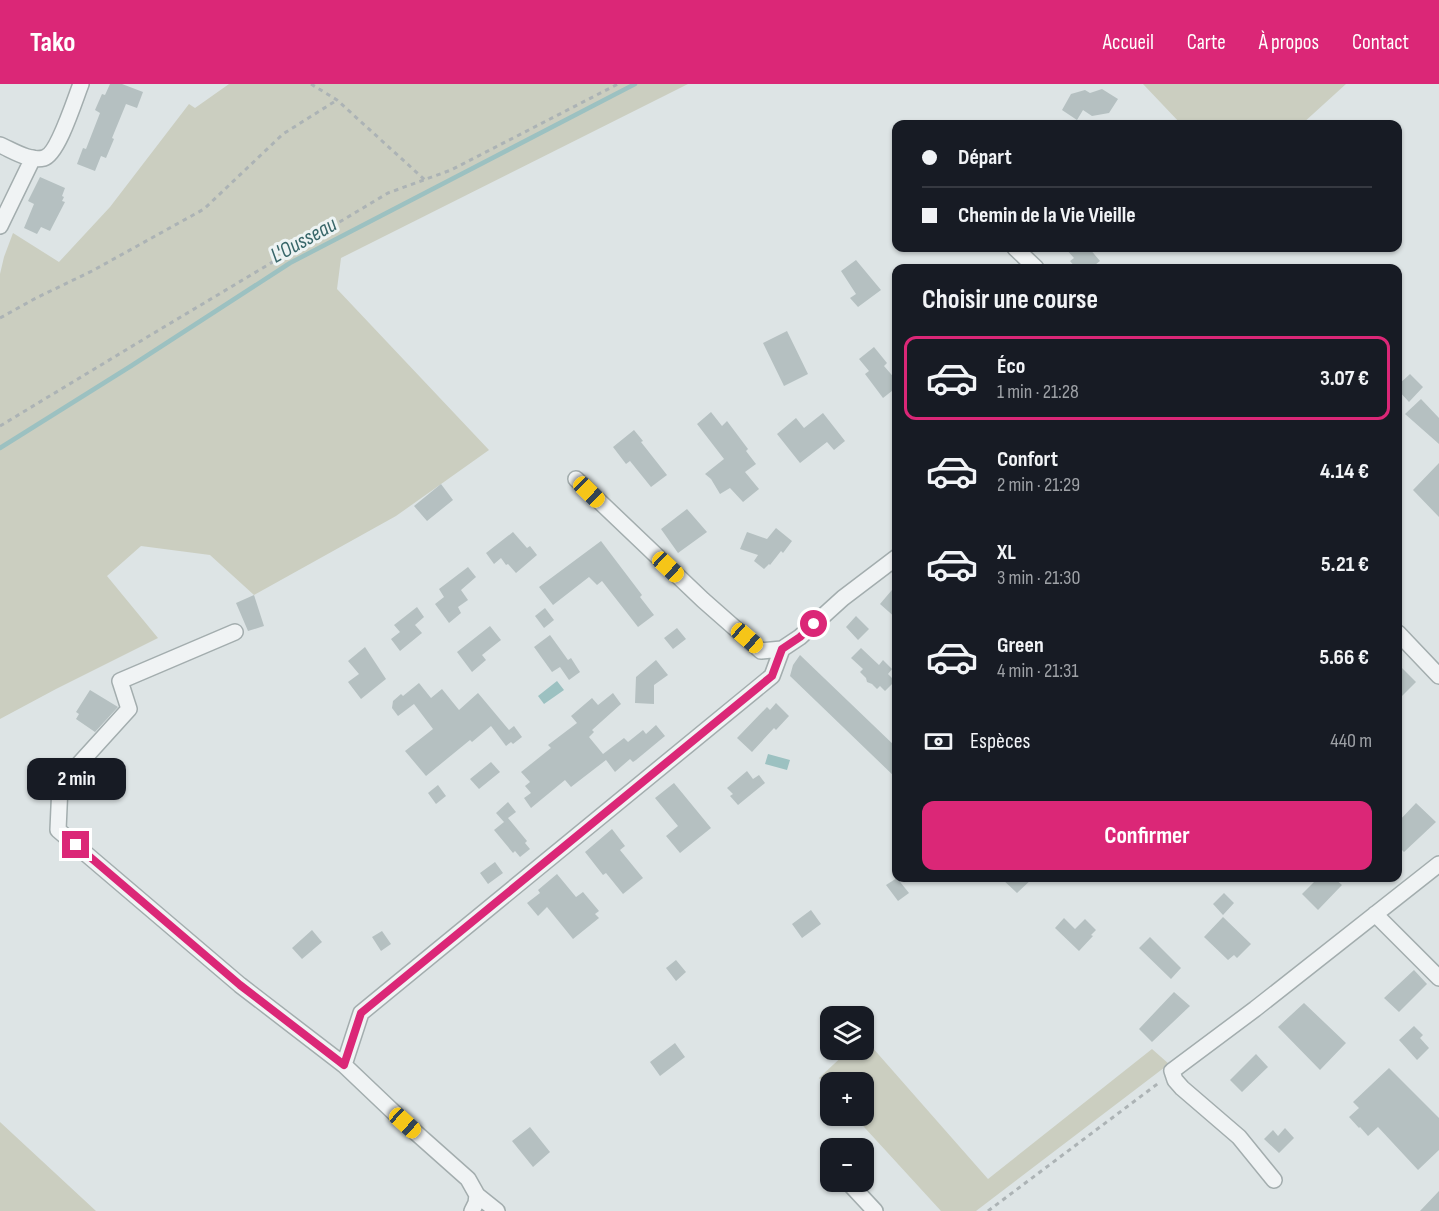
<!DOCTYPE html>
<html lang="fr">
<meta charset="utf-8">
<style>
:root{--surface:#171b24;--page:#20242c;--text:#f1f3f6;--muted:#9ea1a6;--line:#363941;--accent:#db2777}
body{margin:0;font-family:"Sofia Sans Condensed",sans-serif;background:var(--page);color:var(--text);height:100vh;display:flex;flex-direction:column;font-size:22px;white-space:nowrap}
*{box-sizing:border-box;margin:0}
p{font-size:20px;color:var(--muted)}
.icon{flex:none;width:33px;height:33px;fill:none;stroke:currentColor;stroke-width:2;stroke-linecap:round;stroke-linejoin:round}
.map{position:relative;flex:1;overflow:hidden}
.side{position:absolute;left:892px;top:180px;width:510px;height:618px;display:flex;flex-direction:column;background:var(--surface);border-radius:12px;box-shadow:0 2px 4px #0004}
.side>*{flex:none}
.hud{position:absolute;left:892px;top:36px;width:510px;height:132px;border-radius:12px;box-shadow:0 2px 4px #0004;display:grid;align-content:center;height:132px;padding:0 30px;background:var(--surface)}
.fabs{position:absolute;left:820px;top:922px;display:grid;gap:12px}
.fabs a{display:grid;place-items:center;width:54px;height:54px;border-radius:12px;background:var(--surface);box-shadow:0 2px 4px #0004;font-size:30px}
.end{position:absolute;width:27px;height:27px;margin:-14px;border:8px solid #db2777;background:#fff;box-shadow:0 0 0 3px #fff}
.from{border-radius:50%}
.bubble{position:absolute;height:42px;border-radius:12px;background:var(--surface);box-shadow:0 2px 4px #0004;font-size:20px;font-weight:700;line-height:42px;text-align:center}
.car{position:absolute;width:18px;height:36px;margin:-18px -9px;border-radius:8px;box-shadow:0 0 4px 2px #0007;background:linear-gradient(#f5c518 24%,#345 0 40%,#f5c518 0 76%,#345 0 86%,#f5c518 0)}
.hud b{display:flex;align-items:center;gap:21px;height:57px;font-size:22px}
.hud b+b{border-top:2px solid var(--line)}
.hud i{width:15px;height:15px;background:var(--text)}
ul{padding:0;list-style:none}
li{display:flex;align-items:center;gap:18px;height:84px;margin:0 12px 9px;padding:0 18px;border:3px solid transparent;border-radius:12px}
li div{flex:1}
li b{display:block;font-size:22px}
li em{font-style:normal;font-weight:700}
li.on{border-color:var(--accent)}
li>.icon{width:54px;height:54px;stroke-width:1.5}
h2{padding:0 30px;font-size:27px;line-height:72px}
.pay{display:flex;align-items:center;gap:15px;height:66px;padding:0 30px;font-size:22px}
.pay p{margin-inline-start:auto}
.primary-button{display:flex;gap:12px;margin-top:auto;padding:12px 30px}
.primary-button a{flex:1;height:69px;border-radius:12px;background:var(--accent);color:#fff;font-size:24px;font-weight:700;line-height:69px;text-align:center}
header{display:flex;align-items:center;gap:36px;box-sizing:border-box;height:84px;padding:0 30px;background:var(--accent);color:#fff}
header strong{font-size:28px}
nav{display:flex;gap:33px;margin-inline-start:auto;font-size:21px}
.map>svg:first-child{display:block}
</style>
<header>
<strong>Tako</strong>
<nav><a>Accueil</a><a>Carte</a><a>À propos</a><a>Contact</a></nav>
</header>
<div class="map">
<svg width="1439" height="1127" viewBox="0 0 1439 1127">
<rect width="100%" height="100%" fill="#dde4e5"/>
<path fill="#cbcec0" d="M229 0H688L341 174 337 205 489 366 396 432 254 511 210 471 141 462 107 492 158 554 56 605 0 635V190L4 173 13 149 59 178 110 123 189 20 195 24Z
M1143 0H1346L1302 40H1181Z
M864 954 988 1095 1152 965 1169 980 976 1127H941L854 1032H864V999H831V1007L819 994 849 966H864Z
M0 1038 96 1127H0Z"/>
<path fill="#9cc1c1" d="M557 597 564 606 544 620 538 612Z
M768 670 790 676 787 686 765 680Z"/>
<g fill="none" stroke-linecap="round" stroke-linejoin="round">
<path stroke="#9cc1c1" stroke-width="4.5" d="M0 364 131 282 290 179 635 0"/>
</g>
<path fill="#b5c0c1" d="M110 0H122L143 8 137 24 126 20 112 54 114 55 106 74 101 72 95 87 77 80 83 64 86 65 100 29 95 26 102 10 105 11Z
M1102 5 1118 15 1109 29 1092 32 1083 26 1077 36 1062 26 1071 10 1085 6 1090 9Z
M40 93 65 104 62 112 64 113 62 117 65 118 50 147 41 143 37 150 24 144 34 120 28 117Z
M1065 164H1089L1100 177 1091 184H1076L1070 177 1074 174Z
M856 176 881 206 858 223 850 214 856 210 841 187Z
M787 247 808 290 784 302 763 259Z
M874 263 887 279 884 282 897 297V303L883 314 865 290 869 287 859 275Z
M1410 290 1423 303 1409 318 1398 306V301Z
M1421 315 1439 334V360L1405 330Z
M711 328 722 342 727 337 748 365 746 367 756 380 745 388 759 405 743 418 730 404 720 410 711 395 705 390 724 375 697 340Z
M823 329 845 357 834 366 827 358 800 379 777 350 796 334 804 344Z
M634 346 643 357 641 358 667 391 651 403 630 377 626 380 613 363Z
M1439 379V433L1413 406Z
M441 400 453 416 427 437 414 422Z
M687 425 707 448 678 469 661 445Z
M776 444 792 457 783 469 781 467 770 481 769 480 764 485 754 477 758 471 740 465 747 448 767 455Z
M513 448 527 464 530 462 537 471 516 489 508 480 506 481 501 474 494 480 486 469Z
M601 457 642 511 640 513 654 531 638 543 602 497 597 501 589 493 553 521 539 503Z
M468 483 476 493 461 506 468 516 458 523 461 529 449 539 435 520 444 513 439 505Z
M897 500V535L880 520Z
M254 511 264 542 248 547 236 519Z
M417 523 424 533 415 541 422 549 400 567 391 555 400 548 394 541Z
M545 524 554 536 544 544 535 532Z
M856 532 869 545 858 556 846 543Z
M490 542 501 556 482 571 486 576 472 588 457 568Z
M677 544 686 555 673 565 664 554Z
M550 551 568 576 571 574 580 588 569 596 560 583 552 588 534 563Z
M365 563 386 595 361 615 348 598 359 590 348 577Z
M861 564 879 581 883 576 892 585 888 590 895 597 885 607 880 602 877 605 872 600 867 598 866 594 860 588 863 585 851 574Z
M800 571 897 664V695L790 592 793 581Z
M656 576 668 591 654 601V620L635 619 636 593Z
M1398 580 1416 598 1398 616Z
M419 599 431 614 442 605 459 626 478 609 509 646 514 642 522 653 513 660 511 658 506 662 491 642 472 658 470 656 426 692 405 667 433 645 414 620 398 632 392 624 393 617 401 610 403 612Z
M90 606 118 623 95 648 76 635 79 630 76 628Z
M613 609 621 620 592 646 594 648 589 653 603 670 624 654 628 658 643 646 646 650 656 641 665 652 636 676 633 678 630 675 615 688 606 676 571 703 565 696 531 724 524 714 531 709 525 702 530 698 521 688 551 664 548 661 577 639 571 632 592 614 598 621Z
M776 619 789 632 776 646 774 644 752 668 737 654 767 623 770 626Z
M491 678 500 688 479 705 470 695Z
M747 687 753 695 759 691 765 699 738 721 730 712 733 710 727 704Z
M674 699 711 744 680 769 666 752 678 742 655 714Z
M438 701 446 712 436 720 428 709Z
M508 718 516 728 508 734 527 757 525 759 530 765 520 773 515 767 513 769 494 746 504 738 496 729Z
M1416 719 1436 738 1404 768 1398 762V738Z
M612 745 625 762 620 766 643 794 623 810 606 789 603 791 585 768Z
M495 778 503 789 488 800 480 789Z
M557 790 576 813 583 808 599 827 595 830 599 834 573 855 547 823 538 832 527 819 540 809 538 806Z
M897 794 909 809 898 817 886 801Z
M1001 794H1033L1017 809Z
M1318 794H1334L1342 801 1318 826 1302 810Z
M1224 809 1234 819 1223 831 1213 820Z
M811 826 821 840 802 854 792 840Z
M1223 833 1251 860 1237 874 1234 871 1228 876 1204 853Z
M1064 834 1075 845 1085 835 1096 846 1091 851 1093 852 1079 867 1055 844Z
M312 846 322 858 302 875 292 864Z
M382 847 391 860 381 867 372 853Z
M1150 853 1181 884 1171 895 1139 864Z
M676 876 686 888 676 897 666 884Z
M1414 886 1427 900 1399 928 1384 914Z
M1174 908 1190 922 1152 958 1139 945Z
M1304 919 1346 959 1320 986 1278 943Z
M1414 942 1423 951 1420 954 1429 964 1417 976 1399 956Z
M675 959 685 973 660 992 650 978Z
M1256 970 1268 983 1242 1008 1230 996Z
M1389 984 1439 1034V1066L1418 1086 1378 1043 1368 1052 1360 1043 1359 1044 1349 1033 1359 1024 1353 1018Z
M530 1043 550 1068 533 1083 512 1057Z
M1285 1044 1294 1054 1279 1069 1264 1055 1273 1046 1278 1052Z
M1439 1107V1127H1420Z"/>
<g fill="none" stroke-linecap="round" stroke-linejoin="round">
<defs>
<path id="minor" d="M0 61C12 66 30 78 44 74 58 70 75 15 81 0
M0 142 33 74
M1015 164 1036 184
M576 395 703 516 761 567 782 565
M235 548 120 597 129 625 60 701 58 746 240 901 344 981 405 1039 468 1095 477 1111 476 1119 472 1127
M1398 549 1439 592
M1375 830 1439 894
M344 981 361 929 772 592 782 565 800 553 843 514 897 473
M1274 1096 1239 1053 1182 1004 1175 996 1172 987 1255 925 1439 780
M848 1098 875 1127
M477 1111 497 1127"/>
</defs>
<use href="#minor" stroke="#a3adae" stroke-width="18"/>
<path stroke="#acb3b5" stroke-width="3" stroke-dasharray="4.5 4.5" stroke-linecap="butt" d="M311 0 337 16 425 96
M0 234 36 214 92 187 204 125 283 50 337 16
M0 342 149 252 388 109 451 86 618 0
M988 1127 1160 998"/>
<use href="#minor" stroke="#f0f3f4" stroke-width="15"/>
</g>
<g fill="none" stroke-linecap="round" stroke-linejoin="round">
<path stroke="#db2777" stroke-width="8" d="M76 761 240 901 344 981 361 929 772 592 782 565 800 553 814 540"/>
</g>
<g text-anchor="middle" stroke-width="6" stroke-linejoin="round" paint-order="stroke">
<g font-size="22" font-style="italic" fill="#386669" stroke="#edf3f3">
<text transform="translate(303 155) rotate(-29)" y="8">L'Ousseau</text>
</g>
</g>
</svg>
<div class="fabs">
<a><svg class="icon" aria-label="layers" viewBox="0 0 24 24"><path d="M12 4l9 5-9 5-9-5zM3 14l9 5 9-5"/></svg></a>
<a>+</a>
<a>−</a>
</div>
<i class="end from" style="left:814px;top:540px"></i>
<i class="end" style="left:76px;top:761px"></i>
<div class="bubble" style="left:27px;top:674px;width:99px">2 min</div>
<i class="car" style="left:589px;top:408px;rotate:134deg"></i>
<i class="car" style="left:668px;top:483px;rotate:133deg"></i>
<i class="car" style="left:747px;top:554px;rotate:131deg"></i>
<i class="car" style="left:405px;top:1039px;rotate:132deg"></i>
<div class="hud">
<b><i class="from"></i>Départ</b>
<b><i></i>Chemin de la Vie Vieille</b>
</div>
<section class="side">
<h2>Choisir une course</h2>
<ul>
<li class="on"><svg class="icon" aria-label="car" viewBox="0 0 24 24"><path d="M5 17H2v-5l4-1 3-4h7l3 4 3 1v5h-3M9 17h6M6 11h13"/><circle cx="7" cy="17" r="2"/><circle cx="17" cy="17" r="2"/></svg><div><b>Éco</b><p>1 min · 21:28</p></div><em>3.07 €</em></li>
<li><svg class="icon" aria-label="car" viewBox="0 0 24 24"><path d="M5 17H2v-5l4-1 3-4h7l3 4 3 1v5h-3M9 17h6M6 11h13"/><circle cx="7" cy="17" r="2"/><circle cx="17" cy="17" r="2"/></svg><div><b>Confort</b><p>2 min · 21:29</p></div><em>4.14 €</em></li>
<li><svg class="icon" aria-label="car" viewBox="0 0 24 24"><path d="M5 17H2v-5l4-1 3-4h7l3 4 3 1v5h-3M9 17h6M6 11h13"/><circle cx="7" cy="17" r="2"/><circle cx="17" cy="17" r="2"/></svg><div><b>XL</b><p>3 min · 21:30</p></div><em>5.21 €</em></li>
<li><svg class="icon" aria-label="car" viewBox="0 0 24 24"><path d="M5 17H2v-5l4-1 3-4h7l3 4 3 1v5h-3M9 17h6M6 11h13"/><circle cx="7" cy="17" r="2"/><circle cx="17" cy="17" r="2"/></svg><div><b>Green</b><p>4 min · 21:31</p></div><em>5.66 €</em></li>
</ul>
<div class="pay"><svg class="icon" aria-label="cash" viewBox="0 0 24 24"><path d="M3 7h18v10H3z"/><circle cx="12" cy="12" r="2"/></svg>Espèces<p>440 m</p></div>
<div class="primary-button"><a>Confirmer</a></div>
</section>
</div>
